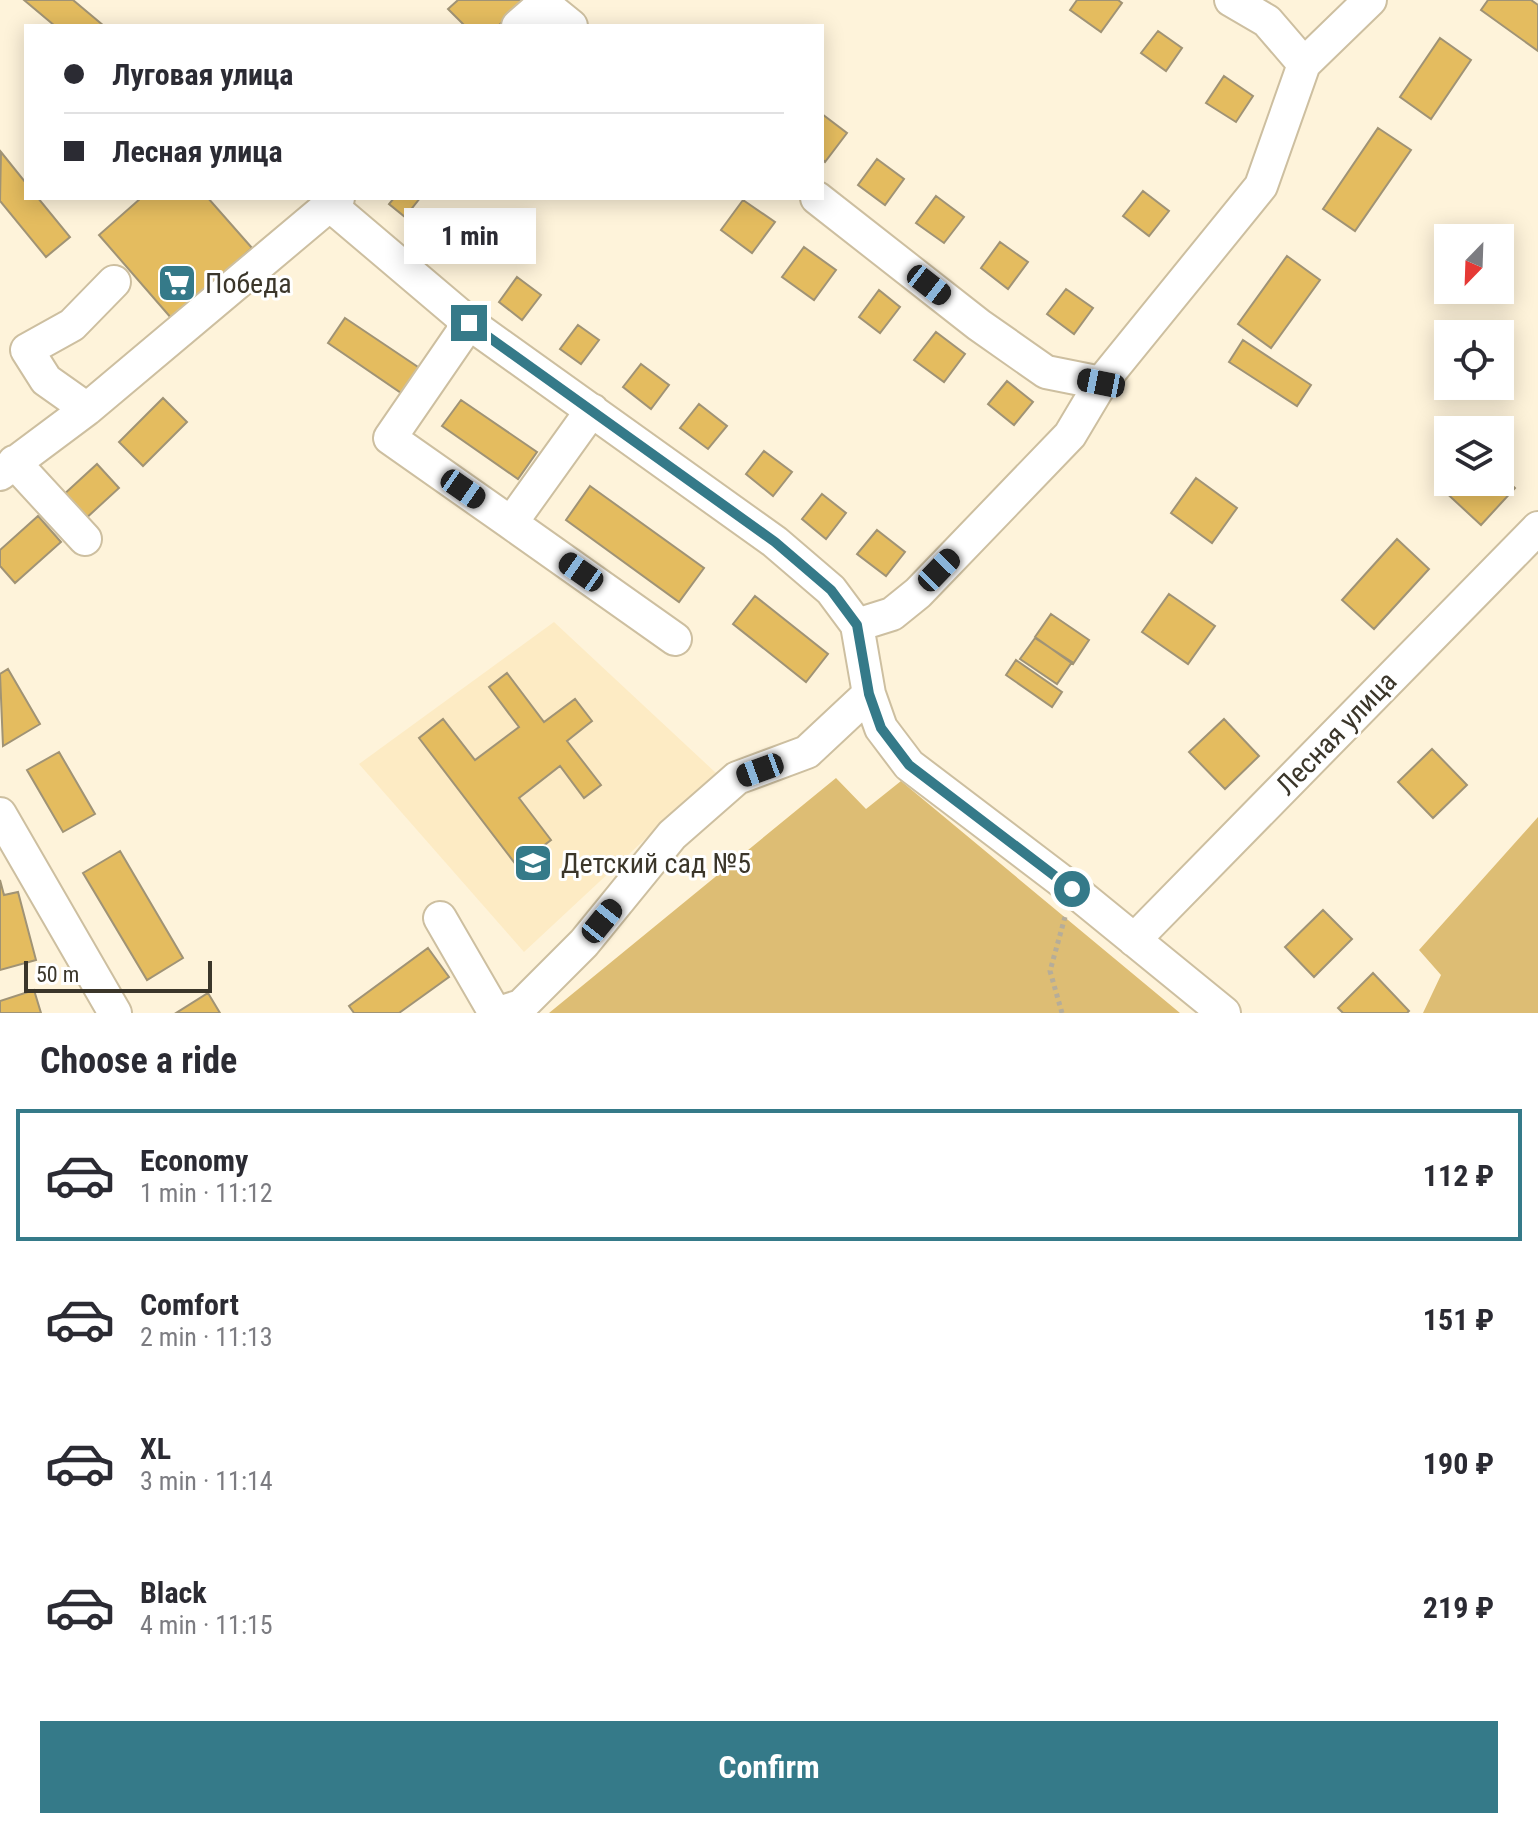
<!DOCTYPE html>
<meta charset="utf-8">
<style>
:root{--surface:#fff;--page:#f7f7f7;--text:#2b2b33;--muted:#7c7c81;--line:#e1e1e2;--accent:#357a89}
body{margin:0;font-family:"Roboto Condensed",sans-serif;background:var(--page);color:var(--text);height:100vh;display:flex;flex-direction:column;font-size:30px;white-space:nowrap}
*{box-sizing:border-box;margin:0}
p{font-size:26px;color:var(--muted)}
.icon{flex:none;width:44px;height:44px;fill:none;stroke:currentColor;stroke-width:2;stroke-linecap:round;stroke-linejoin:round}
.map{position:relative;height:1013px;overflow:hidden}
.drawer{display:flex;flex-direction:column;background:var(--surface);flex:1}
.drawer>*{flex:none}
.guide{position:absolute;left:24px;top:24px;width:800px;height:176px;border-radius:0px;box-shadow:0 4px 20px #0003;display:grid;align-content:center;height:176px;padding:0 40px;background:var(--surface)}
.needle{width:52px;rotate:203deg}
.tools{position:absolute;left:1434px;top:224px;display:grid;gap:16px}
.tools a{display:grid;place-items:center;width:80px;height:80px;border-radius:0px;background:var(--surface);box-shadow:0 4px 20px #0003;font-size:40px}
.scale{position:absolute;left:24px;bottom:20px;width:188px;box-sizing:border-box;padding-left:8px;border:4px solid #3b362a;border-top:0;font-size:22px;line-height:28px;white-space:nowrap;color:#3b362a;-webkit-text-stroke:6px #fff;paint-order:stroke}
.end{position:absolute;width:36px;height:36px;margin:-18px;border:10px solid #357a89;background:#fff;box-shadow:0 0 0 4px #fff}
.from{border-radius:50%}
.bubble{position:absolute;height:56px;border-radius:0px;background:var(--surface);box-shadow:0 4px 20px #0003;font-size:26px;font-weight:700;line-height:56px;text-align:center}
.car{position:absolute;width:24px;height:48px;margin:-24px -12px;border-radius:10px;box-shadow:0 0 6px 2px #0007;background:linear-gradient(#222 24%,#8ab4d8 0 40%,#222 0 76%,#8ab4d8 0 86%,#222 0)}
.guide b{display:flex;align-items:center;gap:28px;height:76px;font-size:30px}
.guide b+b{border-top:2px solid var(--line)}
.guide i{width:20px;height:20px;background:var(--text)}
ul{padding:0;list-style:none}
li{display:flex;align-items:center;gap:24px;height:132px;margin:0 16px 12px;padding:0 24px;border:4px solid transparent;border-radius:0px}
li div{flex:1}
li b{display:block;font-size:30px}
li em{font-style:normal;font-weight:700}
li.current{border-color:var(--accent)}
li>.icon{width:72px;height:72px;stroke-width:1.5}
h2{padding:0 40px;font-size:36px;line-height:96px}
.primary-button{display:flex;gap:16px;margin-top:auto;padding:16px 40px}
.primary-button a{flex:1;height:92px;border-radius:0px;background:var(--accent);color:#fff;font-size:32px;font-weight:700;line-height:92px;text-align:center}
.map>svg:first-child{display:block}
</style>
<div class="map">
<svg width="1538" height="1013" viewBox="0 0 1538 1013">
<rect width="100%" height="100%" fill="#fef3da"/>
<path fill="#fdebc4" d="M554 622 716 773 524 952 359 764Z"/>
<path fill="#ddbd74" d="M836 778 866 809 901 781 1180 1013H549Z
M1538 817V1013H1423L1441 975 1419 950Z"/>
<path fill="#e4bc5f" stroke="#a09375" stroke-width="2" d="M24 0H73L104 26H55Z
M458 0H526L498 26H465L448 9Z
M1077 0H1118L1122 3 1101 32 1070 10Z
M1488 0H1531L1538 5V51L1481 10Z
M1158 31 1182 48 1166 71 1141 53Z
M1440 38 1471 60 1431 119 1400 97Z
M1224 76 1253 96 1236 122 1206 103Z
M822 114 847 133 825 162 822 159Z
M1378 128 1411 150 1355 231 1323 209Z
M1 152 26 183V198H38L70 237 46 257 0 201Z
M877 159 904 179 885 205 858 185Z
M1143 191 1169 211 1149 236 1123 216Z
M936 196 964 217 944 243 916 223Z
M141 198H208L252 248 172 319 99 235Z
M394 198H420L405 217 389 204Z
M743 200 775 222 752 253 721 230Z
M1000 242 1028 262 1008 289 981 268Z
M804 247 836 270 814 300 782 277Z
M1287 256 1320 280 1271 348 1238 324Z
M517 277 541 295 522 320 499 302Z
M1066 289 1093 308 1074 334 1047 314Z
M879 290 900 307 880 333 859 317Z
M345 318 424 371 407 397 328 343Z
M578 325 599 340 581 364 560 349Z
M936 332 965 354 944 382 914 360Z
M1243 340 1311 385 1297 406 1229 362Z
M641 364 669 385 651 409 623 387Z
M1007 381 1033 402 1014 425 988 404Z
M163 398 187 422 143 466 119 442Z
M461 400 537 452 518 479 442 426Z
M699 404 727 426 708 449 680 428Z
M764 451 792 472 773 496 746 474Z
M97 464 119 488 83 521 61 497Z
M1500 474 1515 488 1481 525 1442 489 1448 482H1500Z
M1196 478 1237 508 1212 543 1171 513Z
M590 486 704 568 679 602 566 520Z
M822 494 846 513 826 539 802 519Z
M38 516 61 542 15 583 0 566V550Z
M877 530 905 552 886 576 857 554Z
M1397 539 1429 569 1374 629 1342 600Z
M1169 594 1215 626 1188 664 1142 632Z
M755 596 828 654 806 682 733 624Z
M1051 614 1089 640 1073 664 1035 637Z
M1035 638 1072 662 1057 684 1020 659Z
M1016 660 1062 692 1052 707 1006 675Z
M8 669 40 724 3 746 0 674Z
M507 673 544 722 575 699 592 721 567 741 601 785 584 798 560 766 519 798 551 840 517 866 419 738 443 719 475 760 519 727 489 687Z
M1224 719 1259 756 1225 789 1189 752Z
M1432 749 1467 785 1433 818 1398 782Z
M59 752 95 814 63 832 27 770Z
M120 851 183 958 147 980 83 873Z
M0 880 4 895 18 892 36 960 0 970Z
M1323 910 1352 939 1314 977 1285 947Z
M428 948 449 977 399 1013H354L349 1006Z
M1373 973 1409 1011 1407 1013H1343L1338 1008Z
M34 990 41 1013H0V1001Z
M208 993 220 1013H176Z"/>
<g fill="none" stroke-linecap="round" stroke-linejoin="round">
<defs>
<path id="minor" d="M1231 0 1267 21 1304 64
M544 4 571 26
M518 26 548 0
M817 198 979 325 1046 372 1101 383
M331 206 469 323 775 542 831 590 857 625 869 694 881 728 909 765 1072 889 1224 1013
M469 323 390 438 511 523
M87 409 46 380 27 350 72 325 114 282
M592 410 511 523 675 639
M14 462 85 539
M0 474 87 409 338 198
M857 625 892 614 918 593 1070 435 1101 383 1261 186 1304 64 1370 0
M0 814 115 1013
M440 918 495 1013
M1134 940 1538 528
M499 1013 521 1006 584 943 672 835 737 778 807 752 869 694"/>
</defs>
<use href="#minor" stroke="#cdbfa0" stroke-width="36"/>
<path stroke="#b6ad99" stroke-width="5" stroke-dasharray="4 4" stroke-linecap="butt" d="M1062 1013 1050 971 1065 917"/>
<use href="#minor" stroke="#fff" stroke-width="32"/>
</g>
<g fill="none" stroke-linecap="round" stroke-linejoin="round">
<path stroke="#357a89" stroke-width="10" d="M469 323 775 542 831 590 857 625 869 694 881 728 909 765 1072 889"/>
</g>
<defs>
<symbol id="supermarket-square" viewBox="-11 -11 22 22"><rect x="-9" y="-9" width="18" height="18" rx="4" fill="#357a89" stroke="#fff"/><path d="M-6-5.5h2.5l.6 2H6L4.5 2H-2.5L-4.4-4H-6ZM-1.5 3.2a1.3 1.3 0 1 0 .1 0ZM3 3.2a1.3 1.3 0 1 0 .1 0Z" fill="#fff"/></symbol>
<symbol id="school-square" viewBox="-11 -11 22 22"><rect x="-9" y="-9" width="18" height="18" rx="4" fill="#357a89" stroke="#fff"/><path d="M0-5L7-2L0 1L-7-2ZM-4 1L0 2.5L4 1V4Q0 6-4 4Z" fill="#fff"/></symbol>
</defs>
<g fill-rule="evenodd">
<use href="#supermarket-square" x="155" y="261" width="44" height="44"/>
<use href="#school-square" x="511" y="841" width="44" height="44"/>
</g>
<g text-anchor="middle" stroke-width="6" stroke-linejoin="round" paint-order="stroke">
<g font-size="28" fill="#3b362a" stroke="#fff" text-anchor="start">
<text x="205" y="293">Победа</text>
<text x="561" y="873">Детский сад №5</text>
</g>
<g font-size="28" fill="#3b362a" stroke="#fff">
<text transform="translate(1336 733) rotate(-46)" y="10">Лесная улица</text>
</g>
</g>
</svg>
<div class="tools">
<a><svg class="needle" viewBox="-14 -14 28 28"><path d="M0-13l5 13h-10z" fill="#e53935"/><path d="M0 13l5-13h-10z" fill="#7c7c81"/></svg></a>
<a><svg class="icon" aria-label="locate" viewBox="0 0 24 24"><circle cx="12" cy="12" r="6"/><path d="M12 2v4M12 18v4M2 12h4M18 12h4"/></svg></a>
<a><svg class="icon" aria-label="layers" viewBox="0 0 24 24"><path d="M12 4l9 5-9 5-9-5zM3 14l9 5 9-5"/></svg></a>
</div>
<div class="scale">50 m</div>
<i class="end from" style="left:1072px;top:889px"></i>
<i class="end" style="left:469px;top:323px"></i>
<div class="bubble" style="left:404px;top:208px;width:132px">1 min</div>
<i class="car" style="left:929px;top:285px;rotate:128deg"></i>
<i class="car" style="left:1101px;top:383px;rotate:281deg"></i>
<i class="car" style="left:463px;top:489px;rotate:125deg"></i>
<i class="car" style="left:939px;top:570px;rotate:44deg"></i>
<i class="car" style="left:581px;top:572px;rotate:305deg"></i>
<i class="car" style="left:760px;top:770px;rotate:250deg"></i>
<i class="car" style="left:602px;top:921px;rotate:39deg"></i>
<div class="guide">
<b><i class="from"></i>Луговая улица</b>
<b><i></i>Лесная улица</b>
</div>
</div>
<section class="drawer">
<h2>Choose a ride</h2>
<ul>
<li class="current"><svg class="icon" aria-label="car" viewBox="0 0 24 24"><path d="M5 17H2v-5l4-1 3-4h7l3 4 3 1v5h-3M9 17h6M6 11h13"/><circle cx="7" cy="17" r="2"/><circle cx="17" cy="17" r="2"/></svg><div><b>Economy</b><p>1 min · 11:12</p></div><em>112 ₽</em></li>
<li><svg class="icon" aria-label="car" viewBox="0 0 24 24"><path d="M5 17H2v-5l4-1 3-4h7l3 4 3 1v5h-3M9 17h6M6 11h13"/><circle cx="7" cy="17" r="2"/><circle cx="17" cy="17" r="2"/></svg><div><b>Comfort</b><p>2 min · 11:13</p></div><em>151 ₽</em></li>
<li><svg class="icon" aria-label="car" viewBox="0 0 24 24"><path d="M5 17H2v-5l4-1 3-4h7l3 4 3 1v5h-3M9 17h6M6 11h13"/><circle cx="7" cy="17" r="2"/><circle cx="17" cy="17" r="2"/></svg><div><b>XL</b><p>3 min · 11:14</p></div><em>190 ₽</em></li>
<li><svg class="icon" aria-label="car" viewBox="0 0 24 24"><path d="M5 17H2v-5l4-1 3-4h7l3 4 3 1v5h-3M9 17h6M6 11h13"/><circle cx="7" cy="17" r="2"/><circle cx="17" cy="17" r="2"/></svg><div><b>Black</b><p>4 min · 11:15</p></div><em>219 ₽</em></li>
</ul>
<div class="primary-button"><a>Confirm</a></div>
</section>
